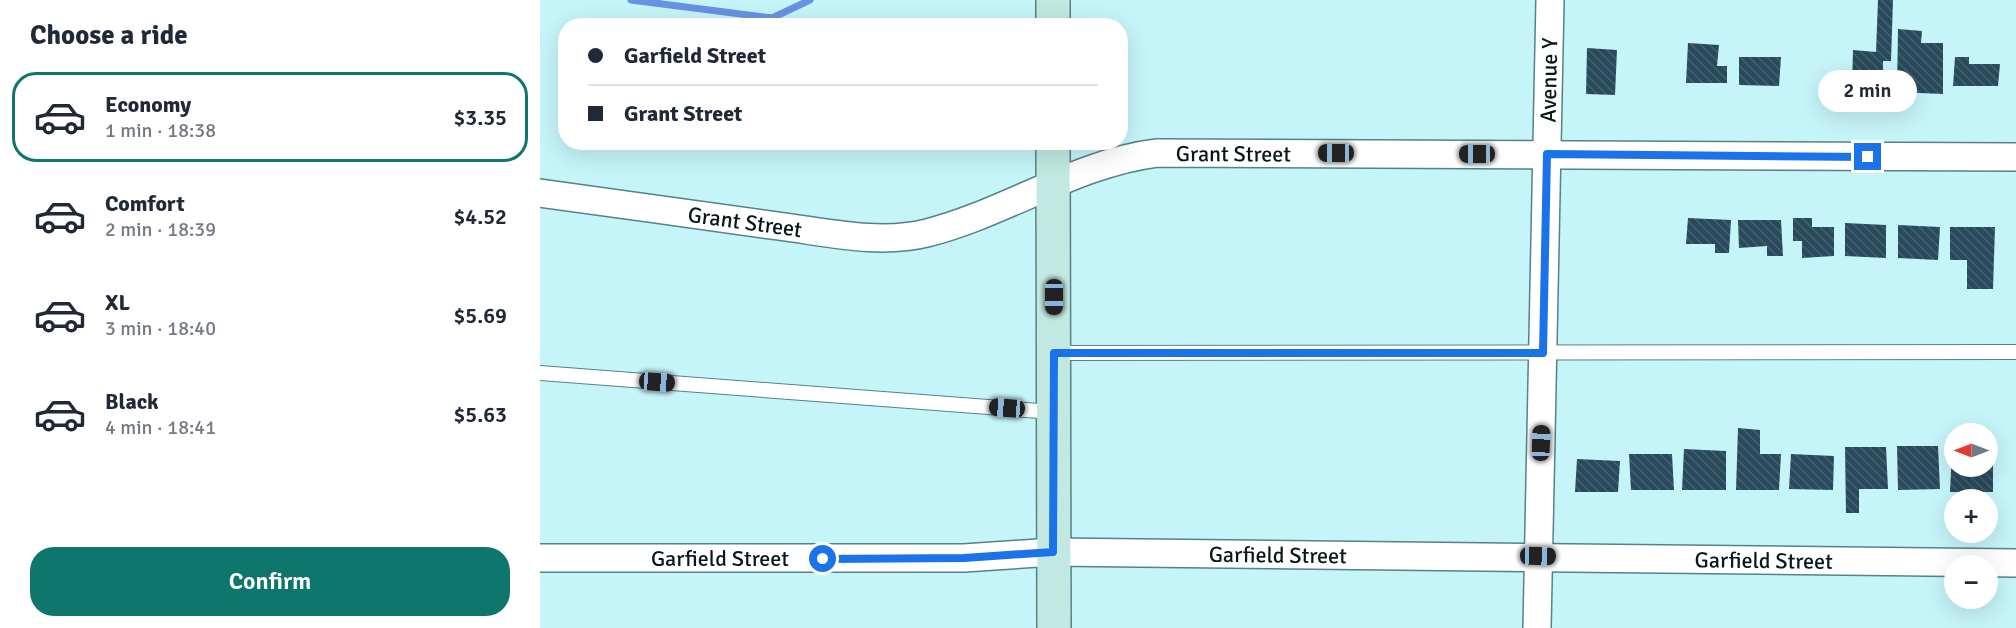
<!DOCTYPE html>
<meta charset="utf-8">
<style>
:root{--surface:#fff;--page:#f2f2f3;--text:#1f2937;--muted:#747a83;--line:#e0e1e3;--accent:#0f766e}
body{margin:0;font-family:Signika,sans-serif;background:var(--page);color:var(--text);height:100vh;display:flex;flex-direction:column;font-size:22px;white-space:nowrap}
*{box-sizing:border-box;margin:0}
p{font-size:20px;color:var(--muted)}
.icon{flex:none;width:33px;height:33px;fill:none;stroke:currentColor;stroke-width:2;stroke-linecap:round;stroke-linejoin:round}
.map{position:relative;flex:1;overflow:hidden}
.panel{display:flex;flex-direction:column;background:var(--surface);width:540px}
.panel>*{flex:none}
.top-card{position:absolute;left:18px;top:18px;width:570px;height:132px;border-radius:24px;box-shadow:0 6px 24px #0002;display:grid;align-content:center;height:132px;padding:0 30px;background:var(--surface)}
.needle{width:39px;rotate:270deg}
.controls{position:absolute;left:1404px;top:423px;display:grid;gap:12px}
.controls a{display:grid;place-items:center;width:54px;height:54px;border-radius:50%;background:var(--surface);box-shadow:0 6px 24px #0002;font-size:30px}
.end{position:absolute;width:27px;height:27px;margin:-14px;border:8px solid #1a73e8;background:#fff;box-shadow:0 0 0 3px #fff}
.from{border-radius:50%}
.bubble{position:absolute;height:42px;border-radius:21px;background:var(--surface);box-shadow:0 6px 24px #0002;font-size:20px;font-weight:600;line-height:42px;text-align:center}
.car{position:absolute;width:18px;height:36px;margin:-18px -9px;border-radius:8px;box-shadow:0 0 4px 2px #0007;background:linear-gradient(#222 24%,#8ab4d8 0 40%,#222 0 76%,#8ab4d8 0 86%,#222 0)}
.top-card b{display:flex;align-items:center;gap:21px;height:57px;font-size:22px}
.top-card b+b{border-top:2px solid var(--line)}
.top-card i{width:15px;height:15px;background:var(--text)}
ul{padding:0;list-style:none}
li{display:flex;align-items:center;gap:18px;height:90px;margin:0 12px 9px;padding:0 18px;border:3px solid transparent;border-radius:24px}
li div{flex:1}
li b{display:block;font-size:22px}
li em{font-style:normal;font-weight:600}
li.selected{border-color:var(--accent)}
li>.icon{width:54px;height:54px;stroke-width:1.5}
h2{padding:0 30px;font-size:27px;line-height:72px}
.button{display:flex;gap:12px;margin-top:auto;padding:12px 30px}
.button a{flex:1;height:69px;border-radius:24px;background:var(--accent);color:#fff;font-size:24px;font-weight:600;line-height:69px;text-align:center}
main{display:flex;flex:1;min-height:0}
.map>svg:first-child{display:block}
</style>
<main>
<section class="panel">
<h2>Choose a ride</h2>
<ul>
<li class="selected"><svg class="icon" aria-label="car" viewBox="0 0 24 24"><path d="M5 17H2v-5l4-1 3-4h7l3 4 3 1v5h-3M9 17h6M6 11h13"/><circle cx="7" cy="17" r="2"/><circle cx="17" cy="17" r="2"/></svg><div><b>Economy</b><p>1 min · 18:38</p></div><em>$3.35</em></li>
<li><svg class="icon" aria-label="car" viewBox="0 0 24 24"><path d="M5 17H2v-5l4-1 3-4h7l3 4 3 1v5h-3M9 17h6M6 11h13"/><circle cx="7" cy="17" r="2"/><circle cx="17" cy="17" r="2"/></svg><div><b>Comfort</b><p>2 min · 18:39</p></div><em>$4.52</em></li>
<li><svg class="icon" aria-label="car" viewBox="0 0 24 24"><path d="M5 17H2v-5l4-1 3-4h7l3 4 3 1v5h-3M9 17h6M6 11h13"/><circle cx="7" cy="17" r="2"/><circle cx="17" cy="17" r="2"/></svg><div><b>XL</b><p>3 min · 18:40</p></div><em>$5.69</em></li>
<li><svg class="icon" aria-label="car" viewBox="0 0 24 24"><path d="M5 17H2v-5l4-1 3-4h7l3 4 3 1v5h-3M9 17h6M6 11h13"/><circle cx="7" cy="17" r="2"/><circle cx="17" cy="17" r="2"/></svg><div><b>Black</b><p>4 min · 18:41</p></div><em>$5.63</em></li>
</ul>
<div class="button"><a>Confirm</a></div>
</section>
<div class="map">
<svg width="1476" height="628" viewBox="0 0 1476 628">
<defs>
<pattern id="building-back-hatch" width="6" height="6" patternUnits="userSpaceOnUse" patternTransform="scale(1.5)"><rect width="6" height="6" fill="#294a5c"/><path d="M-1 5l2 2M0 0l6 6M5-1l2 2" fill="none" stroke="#45606f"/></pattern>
</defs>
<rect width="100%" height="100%" fill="#c5f4f9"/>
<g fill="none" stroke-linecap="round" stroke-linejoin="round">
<path stroke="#6892e2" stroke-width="7" d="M91 0 232 18 270 0"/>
</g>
<path fill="url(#building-back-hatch)" d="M1338 0H1353L1351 61H1343V86H1312L1313 50 1336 52Z
M1358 29 1382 31 1381 43H1403V94L1357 92Z
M1148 43 1179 45 1177 66H1187V83H1146Z
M1047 48 1077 50 1075 95 1046 94Z
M1199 57H1241L1239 86 1199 85Z
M1415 57H1429V64H1460L1458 86H1413Z
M1148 218 1191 220 1189 253H1175V244H1146Z
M1253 218H1272V227H1294V256L1262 258V241H1253Z
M1198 220H1241L1243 256H1227V246L1199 248Z
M1305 223 1346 225V258L1305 256Z
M1358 225 1400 227 1398 260 1358 258Z
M1410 227H1455L1453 289H1427V260H1410Z
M1198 428 1220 430V454H1241L1239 490H1196Z
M1357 446H1398L1400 489 1358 490Z
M1305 447H1346L1348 489H1319V513H1306Z
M1144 449 1186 451V490H1142Z
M1412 451H1414V466H1448V459H1453V492H1410Z
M1089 454H1132L1134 490H1091Z
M1251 454 1294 456 1293 490 1249 489Z
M1037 459 1080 461 1078 492H1035Z"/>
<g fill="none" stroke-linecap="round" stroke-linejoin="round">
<defs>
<path id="lane" d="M514 353 1476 352
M0 373 513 412"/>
<g id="street">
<path id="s1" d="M0 193C79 204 159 215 238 226 286 232 339 245 387 233 466 213 536 163 617 153L1476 157"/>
<path id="s2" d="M0 558H424L513 552 1476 563"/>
<path id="s3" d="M997 628 1010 0"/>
</g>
<path id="secondary" d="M513 0V26
M513 142 514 628"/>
</defs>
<use href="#lane" stroke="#558286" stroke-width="16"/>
<use href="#street" stroke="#558286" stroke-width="30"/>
<use href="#secondary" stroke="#558286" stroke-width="36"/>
<use href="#lane" stroke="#fff" stroke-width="14"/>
<use href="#street" stroke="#fff" stroke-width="27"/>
<use href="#secondary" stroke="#c2e9e1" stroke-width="33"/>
</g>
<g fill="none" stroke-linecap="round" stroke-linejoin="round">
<path stroke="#1a73e8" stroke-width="8" d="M283 559 424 558 513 552 514 353H1003L1007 154 1328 157"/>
</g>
<g text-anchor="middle" stroke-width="6" stroke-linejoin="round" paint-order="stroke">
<g font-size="22" fill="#061819" stroke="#fff">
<text dy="8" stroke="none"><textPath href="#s3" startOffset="548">Avenue Y</textPath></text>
<text dy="8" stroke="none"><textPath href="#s1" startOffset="711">Grant Street</textPath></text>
<text dy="8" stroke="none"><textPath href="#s1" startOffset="207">Grant Street</textPath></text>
<text dy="8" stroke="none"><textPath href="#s2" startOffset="738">Garfield Street</textPath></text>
<text dy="8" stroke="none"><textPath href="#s2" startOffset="180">Garfield Street</textPath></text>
<text dy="8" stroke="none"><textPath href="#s2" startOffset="1224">Garfield Street</textPath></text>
</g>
</g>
</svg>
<div class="controls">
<a><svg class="needle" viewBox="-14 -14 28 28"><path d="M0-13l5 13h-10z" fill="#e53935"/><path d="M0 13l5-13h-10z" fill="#747a83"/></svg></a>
<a>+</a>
<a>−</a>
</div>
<i class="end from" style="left:283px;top:559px"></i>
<i class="end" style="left:1328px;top:157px"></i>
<div class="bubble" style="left:1278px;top:70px;width:99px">2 min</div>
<i class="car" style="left:796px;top:153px;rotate:270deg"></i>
<i class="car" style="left:937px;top:154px;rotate:270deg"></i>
<i class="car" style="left:514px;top:297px;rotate:180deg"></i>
<i class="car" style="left:117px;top:382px;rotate:94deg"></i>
<i class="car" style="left:467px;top:408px;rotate:274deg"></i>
<i class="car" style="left:1001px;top:443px;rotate:2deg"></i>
<i class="car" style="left:998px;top:556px;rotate:91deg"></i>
<div class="top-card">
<b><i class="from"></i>Garfield Street</b>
<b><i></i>Grant Street</b>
</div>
</div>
</main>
